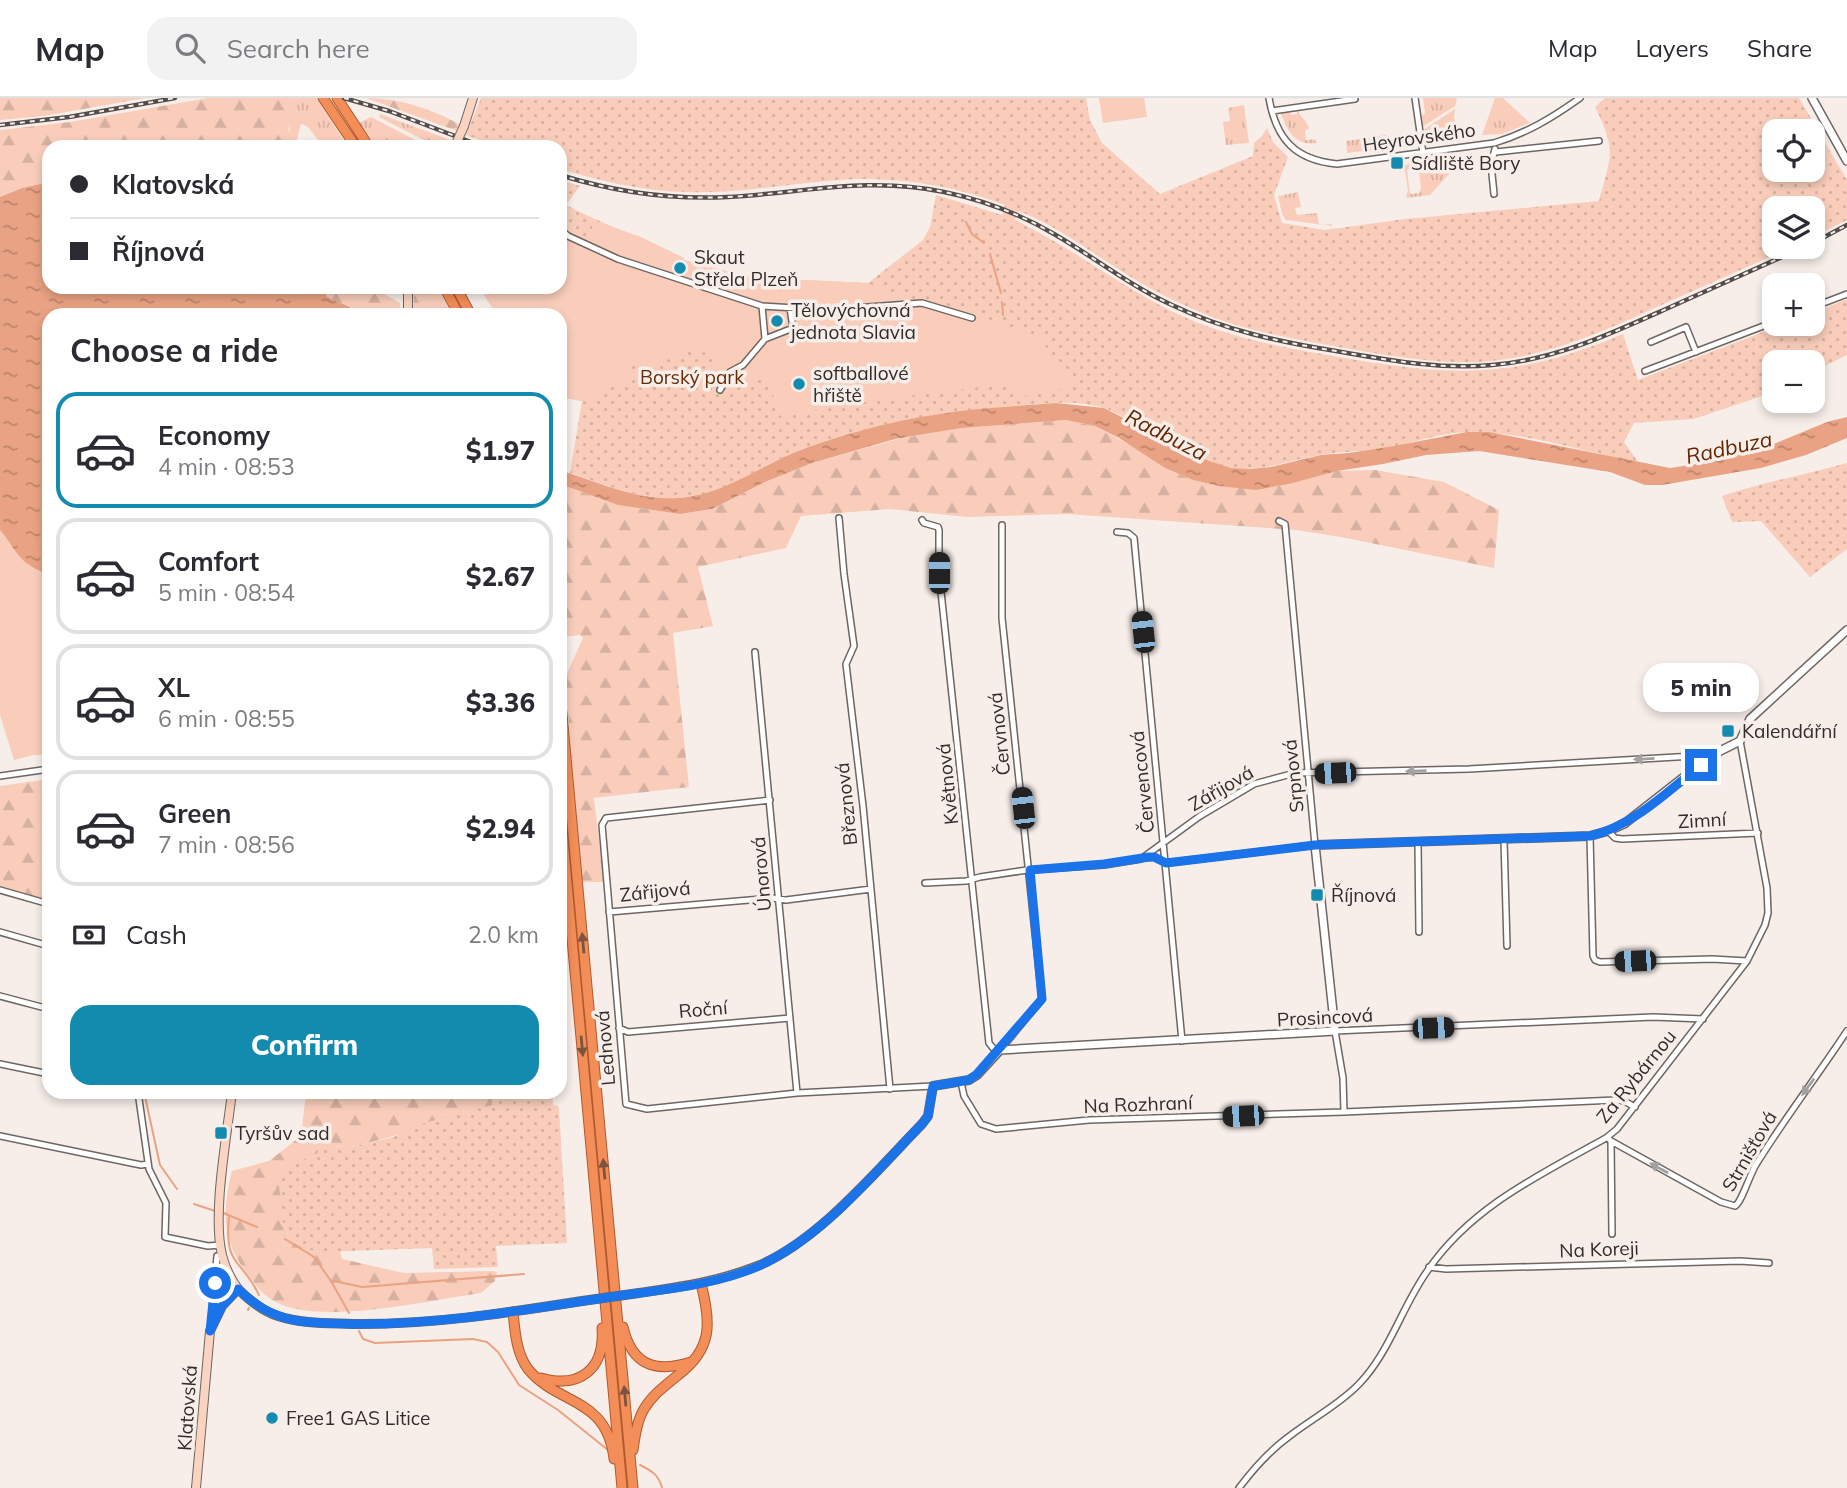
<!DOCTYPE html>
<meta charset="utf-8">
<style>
:root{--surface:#fff;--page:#f2f2f3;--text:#2b2b33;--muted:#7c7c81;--line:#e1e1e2;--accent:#138bae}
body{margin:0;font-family:Mulish,sans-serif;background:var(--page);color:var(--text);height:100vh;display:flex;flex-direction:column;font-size:26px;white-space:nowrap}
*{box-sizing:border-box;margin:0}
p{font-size:23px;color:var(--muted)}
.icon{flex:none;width:38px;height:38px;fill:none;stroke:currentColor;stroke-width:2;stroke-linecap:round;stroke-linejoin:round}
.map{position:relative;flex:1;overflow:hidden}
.panel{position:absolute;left:42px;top:210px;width:525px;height:791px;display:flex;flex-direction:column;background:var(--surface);border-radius:21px;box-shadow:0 4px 10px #0003}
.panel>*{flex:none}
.guide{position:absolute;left:42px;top:42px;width:525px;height:154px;border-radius:21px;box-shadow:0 4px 10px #0003;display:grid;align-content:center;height:154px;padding:0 28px;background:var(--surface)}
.fabs{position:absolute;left:1762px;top:21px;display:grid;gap:14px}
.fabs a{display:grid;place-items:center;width:63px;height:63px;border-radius:14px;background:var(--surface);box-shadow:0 4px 10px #0003;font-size:35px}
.end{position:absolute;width:32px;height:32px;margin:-16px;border:9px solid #1a73e8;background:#fff;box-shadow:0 0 0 4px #fff}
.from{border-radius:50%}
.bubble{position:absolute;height:49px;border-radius:21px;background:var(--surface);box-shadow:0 4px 10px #0003;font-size:23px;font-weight:800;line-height:49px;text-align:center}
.car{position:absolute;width:21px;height:42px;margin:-21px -10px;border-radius:9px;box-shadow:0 0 5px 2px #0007;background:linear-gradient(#222 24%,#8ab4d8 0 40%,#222 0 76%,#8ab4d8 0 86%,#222 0)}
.guide b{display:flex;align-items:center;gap:24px;height:66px;font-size:26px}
.guide b+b{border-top:2px solid var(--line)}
.guide i{width:18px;height:18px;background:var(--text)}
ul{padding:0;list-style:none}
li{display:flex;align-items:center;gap:21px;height:116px;margin:0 14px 10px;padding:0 14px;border:4px solid var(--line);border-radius:21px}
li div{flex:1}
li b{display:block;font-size:26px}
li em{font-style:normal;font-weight:800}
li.active{border-color:var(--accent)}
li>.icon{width:63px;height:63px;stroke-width:1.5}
h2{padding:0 28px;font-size:32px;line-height:84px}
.pay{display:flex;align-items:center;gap:18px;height:77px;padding:0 28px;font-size:26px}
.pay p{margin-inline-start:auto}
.button{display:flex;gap:14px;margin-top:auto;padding:14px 28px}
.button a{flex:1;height:80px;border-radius:21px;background:var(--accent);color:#fff;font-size:28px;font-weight:800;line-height:80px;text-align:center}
header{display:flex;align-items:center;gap:42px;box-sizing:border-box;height:98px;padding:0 35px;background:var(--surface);border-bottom:2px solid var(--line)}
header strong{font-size:33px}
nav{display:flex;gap:38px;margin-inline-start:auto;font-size:24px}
.search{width:490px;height:63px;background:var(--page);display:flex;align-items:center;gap:18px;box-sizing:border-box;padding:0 24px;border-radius:21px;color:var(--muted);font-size:26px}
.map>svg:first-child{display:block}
</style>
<header>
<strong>Map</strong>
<div class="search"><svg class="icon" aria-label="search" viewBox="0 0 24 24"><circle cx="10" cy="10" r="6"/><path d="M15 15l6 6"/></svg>Search here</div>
<nav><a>Map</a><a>Layers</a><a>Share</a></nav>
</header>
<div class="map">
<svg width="1847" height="1390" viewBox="0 0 1847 1390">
<defs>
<pattern id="grass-tufts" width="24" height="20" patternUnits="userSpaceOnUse" patternTransform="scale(1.75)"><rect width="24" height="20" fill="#f9cdba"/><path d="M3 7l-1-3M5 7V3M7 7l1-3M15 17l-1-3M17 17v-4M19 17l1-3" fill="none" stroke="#d6b0a0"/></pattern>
<pattern id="forest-firs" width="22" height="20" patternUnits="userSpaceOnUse" patternTransform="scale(1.75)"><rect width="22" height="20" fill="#f9cdba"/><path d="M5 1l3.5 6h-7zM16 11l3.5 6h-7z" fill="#d6b0a0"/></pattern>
<pattern id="park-dots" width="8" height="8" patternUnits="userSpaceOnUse" patternTransform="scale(1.75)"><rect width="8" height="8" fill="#f9cdba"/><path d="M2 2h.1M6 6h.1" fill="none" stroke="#d6b0a0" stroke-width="1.8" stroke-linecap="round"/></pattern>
<pattern id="water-ripples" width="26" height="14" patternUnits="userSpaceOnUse" patternTransform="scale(1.75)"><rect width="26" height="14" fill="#e9a283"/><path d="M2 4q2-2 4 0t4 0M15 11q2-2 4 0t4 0" fill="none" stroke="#bd846b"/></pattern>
</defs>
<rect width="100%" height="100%" fill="#f7eee9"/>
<path fill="url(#grass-tufts)" d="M301 0H316L348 49H324L307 28 301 26 296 45 305 49H291L287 39 290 32 285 11 291 3Z
M1423 0H1457L1455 8 1422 29 1421 19 1425 15Z
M1495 0H1503L1530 25 1502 36 1482 37Z
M1244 7 1249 45 1226 47 1223 24 1230 23 1228 10Z
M1297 11C1300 19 1308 23 1309 31L1305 32 1306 42 1315 41 1316 45C1293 48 1287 31 1280 13L1290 12 1291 17 1297 16Z
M1455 11 1454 20 1458 31 1463 30 1465 38 1425 44 1423 32Z
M380 16 453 43 449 49H437L379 19Z
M371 19 429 49H377L359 25Z
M1386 37 1389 50 1347 55 1346 43Z
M1429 63 1441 66 1450 75 1430 97 1406 100 1408 92 1404 67 1413 66 1414 70 1407 72 1410 96 1419 95 1421 91 1418 65Z
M1298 94 1301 109 1295 110 1297 117 1317 115 1319 127 1331 126 1333 128 1286 122 1282 116 1278 98Z"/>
<path fill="url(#forest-firs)" d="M0 0H145L44 18 0 22Z
M208 0H301L291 3 285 11C292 25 286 36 291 49H49V84L22 90 0 99V32L70 24Z
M366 0C399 0 429 10 459 26L457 33Z
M323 189H372L400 205 401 217H362L351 209 326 199Z
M414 189H438L452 217H413Z
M1066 322 1095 328 1141 353 1165 370 1193 382 1219 388 1293 385 1336 373 1375 372 1444 384 1499 412 1494 470 1341 439 1296 432 1067 416 967 419 890 411 801 418 786 450 698 469 713 528 673 535 689 689 594 700 604 784H582L565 580 583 540 580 537 561 539 560 386 618 407 680 416 712 411 765 384 812 365 898 341 962 330Z
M49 681V803L0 790V688Z
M299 994H493V1010L361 1047 330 1049 323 1154 340 1153 342 1161 404 1175 492 1173 497 1174 495 1183 481 1195C431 1202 320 1228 276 1204 262 1197 255 1186 246 1174 222 1143 222 1111 232 1073L269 1063 301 1038 306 996Z"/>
<path fill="url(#park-dots)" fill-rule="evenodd" d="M481 0H1086L1090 22 1102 45 1160 96 1253 58 1254 45 1262 38 1267 30 1273 44 1288 59 1274 97 1282 125 1325 132 1405 121 1599 103C1611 57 1617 53 1595 9L1605 0H1799L1847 82V122L1813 139V110H1774V149H1792C1750 168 1708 186 1666 205 1606 232 1547 260 1480 264 1432 266 1385 257 1338 249 1289 240 1240 232 1195 212 1167 200 1141 186 1115 169 1084 149 1054 127 1019 113L1015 122C1069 148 1117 186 1171 213 1220 237 1274 248 1328 257 1445 278 1510 284 1623 236L1638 282 1784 226H1813V215L1847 201V257L1813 274V264H1774V293L1771 295 1694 321 1634 325 1624 344 1638 364C1583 354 1523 333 1468 334 1447 334 1417 343 1397 348 1372 353 1345 353 1320 357 1290 362 1263 374 1232 370 1187 363 1149 328 1107 311 1091 305 1068 304 1052 305 966 310 888 323 806 350 760 365 727 398 678 400 642 403 604 386 570 375L582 303 560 299V217H497L479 189H560V82L580 88 566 107C604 127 645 141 684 160V162L780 187 784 181 868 185 923 142 930 129 936 97 1002 117 1005 107C951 87 896 78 839 82 787 86 737 96 685 94 642 93 601 83 560 71V49H499L466 37ZM1774 33H1813V72H1774Z
M1847 365V451L1810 479 1761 423 1732 424 1722 398C1764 384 1805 377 1847 365Z
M493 994H552L553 1007 558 1008 559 1011 567 1145 496 1148 498 1169 434 1171 432 1150 323 1154 305 1151 285 1140 278 1079 294 1066 330 1049 361 1047 393 1039 428 1024 492 1007Z"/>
<path fill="#f9cdba" d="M1099 0H1144L1147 19 1103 25Z
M596 123 641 139 684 160V162L780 187 784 181 868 185 894 196 955 210 978 211 985 220 1040 240 1070 284 1068 290 1017 300 1010 286C932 294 857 304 781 319L764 273 724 290 709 252 702 255 688 251 661 265 631 268 625 290 613 285 607 295 592 305 560 299V217H497L479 189H560V131L583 145Z
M0 432C20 457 17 464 49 477V657H34L14 662 0 617Z"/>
<path fill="url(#water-ripples)" d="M49 84V189H323L327 199 350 209 362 217H49V477C17 464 20 457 0 432V99L22 90Z
M1056 305 1104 310 1209 363 1231 370 1250 371 1271 369 1321 357 1349 355 1394 348 1467 334H1489L1670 370 1696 366 1720 358 1764 350 1827 324 1847 319V340L1806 357 1761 370 1662 387H1645L1610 374 1479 353 1426 357 1383 366 1337 373 1293 385 1256 392 1219 388 1193 382 1165 370 1119 340 1095 328 1066 322 962 330 895 341 812 365 765 384 712 411 680 416 618 407 560 386V372C597 384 639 403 678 400 727 397 760 366 806 350 846 336 891 323 934 317 974 310 1015 308 1056 305Z"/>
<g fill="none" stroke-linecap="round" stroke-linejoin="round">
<path stroke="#e9a283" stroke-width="2" d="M966 124 972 136 984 145
M990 156 1001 195
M1002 204 1003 217
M144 994 160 1067 177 1091
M194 1106 215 1113
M221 1114 257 1129
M229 1118C224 1170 241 1159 259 1197
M285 1141 314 1159 331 1183 349 1215
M334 1183 362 1189 524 1176
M248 1212 249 1210
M359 1233 363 1241 375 1245 473 1241 487 1244 498 1254 519 1287 558 1312 608 1352
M640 1367C652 1373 659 1377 662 1390"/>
<defs>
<path id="minor" d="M1269 0C1276 41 1295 62 1337 66L1494 45C1527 35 1552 20 1580 0
M1415 0 1423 55
M1272 13 1355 1
M1496 54 1599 43
M1494 96 1491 66 1495 51
M560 131 568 138 618 161 762 208 828 212 922 205 972 220
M1813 209 1847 196
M765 241 793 230 790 210
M1651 244 1686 229 1696 254
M1645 273 1774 224
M720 292 730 274 743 267 765 241 762 208
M839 420 844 476 854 548 846 566 863 708 890 991
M922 422 924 425 938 429 939 432V475L989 945 993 950 1000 952 1042 901 1002 520V427
M1117 434 1128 435 1134 440 1182 943
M755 554 797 995
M0 678 49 671
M770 702 606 720 602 727 626 1006 647 1011 797 995 933 988
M1608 733 1615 740 1622 741 1758 735
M1590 738 1593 858 1595 862 1600 864 1712 861 1747 863
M1504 742 1507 848
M1418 745 1419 834
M1144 760 1155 759 1166 765 1315 747 1285 426 1279 423
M925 785 966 783 980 779 1027 772 1104 767 1141 761 1200 718 1254 686 1295 675 1469 671 1711 657
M0 792 49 806
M609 814 772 800 786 802 871 791
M0 834 49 848
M0 898 49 911
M619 930 628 934 790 920
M0 966 49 976
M961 984 964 998 981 1026 996 1031 1089 1022 1344 1014 1343 980 1335 933 1653 919 1703 921
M138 994 149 1071 166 1105 165 1139 208 1148 220 1147
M1344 1014 1616 1002 1624 1003 1635 1009
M0 1038 141 1067 148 1066
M1609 1041 1611 1043 1612 1136
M1611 1043 1721 1104 1735 1108C1742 1104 1750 1075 1757 1065 1785 1020 1818 977 1847 933
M1429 1169 1446 1171 1740 1163 1769 1165
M211 1227 217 1158
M1239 1390C1254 1370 1270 1352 1291 1337 1313 1320 1340 1306 1359 1286 1390 1254 1402 1208 1428 1172 1471 1109 1541 1076 1606 1040L1617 1031 1747 863 1765 827 1768 815 1767 790 1740 643"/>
<path id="tertiary" d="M1812 0 1847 63
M238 1191C250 1203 262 1213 278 1218 302 1226 328 1225 353 1226 430 1227 506 1215 582 1203
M639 1195C678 1189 717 1184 755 1169 817 1145 876 1073 922 1026L928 1018 933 988 969 982 977 977 1000 952 1335 933 1315 747 1590 738 1608 733 1624 726 1712 657 1740 643 1750 621 1847 532"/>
<path id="secondary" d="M464 28 473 0
M408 189V217
M196 1390 210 1233 222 1208 238 1191C231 1181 225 1170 222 1157 212 1116 227 1038 232 994"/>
<path id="trunk" d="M323 0 356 49
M337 0 369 49
M444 189 459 217
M456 189 471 217
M560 594 633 1390
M560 709 622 1390
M513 1214C515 1233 516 1255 528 1271 558 1308 607 1298 614 1361
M623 1229C632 1268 656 1275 691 1264
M541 1280C580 1291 605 1271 602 1230
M633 1352C635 1338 637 1323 644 1311 652 1297 666 1287 678 1277 713 1251 711 1224 701 1186"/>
</defs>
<use href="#minor" stroke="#6e6662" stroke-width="8"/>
<use href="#tertiary" stroke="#6e6662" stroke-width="10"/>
<use href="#secondary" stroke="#6e6662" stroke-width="10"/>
<use href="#trunk" stroke="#ae592e" stroke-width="11"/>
<use href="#minor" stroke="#fff" stroke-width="5"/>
<use href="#tertiary" stroke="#fff" stroke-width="7"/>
<use href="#secondary" stroke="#fbd4c1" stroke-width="8"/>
<use href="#trunk" stroke="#f48e58" stroke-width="9"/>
<defs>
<path id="rail" d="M344 0 389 13 484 49
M0 27 69 19 175 0
M560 77C615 94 671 102 728 99 804 95 867 78 944 94 983 102 1020 116 1054 136 1094 159 1130 188 1172 207 1224 232 1279 244 1336 253 1388 262 1440 272 1492 267 1555 262 1610 236 1666 211 1712 190 1758 170 1804 149
M1813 145 1847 127"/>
</defs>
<use href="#rail" stroke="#524d4b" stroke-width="4.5"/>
<use href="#rail" stroke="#f7eee9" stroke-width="2" stroke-dasharray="5" stroke-linecap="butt"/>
<defs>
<path id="tertiary-bridge" d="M582 1203 639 1195"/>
<path id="secondary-bridge" d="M455 48 464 28"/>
</defs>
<use href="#tertiary-bridge" stroke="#6e6662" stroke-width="10" stroke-linecap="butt"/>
<use href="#secondary-bridge" stroke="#6e6662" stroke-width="10" stroke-linecap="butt"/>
<use href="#tertiary-bridge" stroke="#fff" stroke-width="7"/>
<use href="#secondary-bridge" stroke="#fbd4c1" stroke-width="8"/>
</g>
<defs><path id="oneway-solid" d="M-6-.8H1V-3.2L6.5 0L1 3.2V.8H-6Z" transform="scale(1.75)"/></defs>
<g fill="#a2a0a0">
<use href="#oneway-solid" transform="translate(1644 661) rotate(177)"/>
<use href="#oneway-solid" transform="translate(1416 673) rotate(178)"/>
<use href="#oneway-solid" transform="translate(1808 989) rotate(126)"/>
<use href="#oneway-solid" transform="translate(1659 1070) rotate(-151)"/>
</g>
<g fill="#7f543e">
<use href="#oneway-solid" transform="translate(583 845) rotate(-95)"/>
<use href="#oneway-solid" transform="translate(582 948) rotate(85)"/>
<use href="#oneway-solid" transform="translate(604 1071) rotate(-95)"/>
<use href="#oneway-solid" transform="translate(625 1298) rotate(-95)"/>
</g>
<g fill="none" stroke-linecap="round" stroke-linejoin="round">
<path stroke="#1a73e8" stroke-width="9" d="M215 1185 210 1233 222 1208 238 1191C255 1207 270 1217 293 1222 313 1226 335 1225 356 1226 440 1227 521 1212 604 1200 655 1192 711 1189 759 1168 824 1138 873 1076 922 1026L928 1018 933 988 969 982 977 976 1042 901 1030 772 1104 766 1149 759H1154L1166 765 1315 747 1590 738C1633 728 1667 694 1701 667"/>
</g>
<g fill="#138bae" stroke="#f7eee9" stroke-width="2.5">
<rect x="1390" y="58" width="14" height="14" rx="3.5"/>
<circle cx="680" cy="170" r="7"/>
<circle cx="777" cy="223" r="7"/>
<circle cx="799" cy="286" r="7"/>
<rect x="1721" y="626" width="14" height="14" rx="3.5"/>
<rect x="1310" y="790" width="14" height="14" rx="3.5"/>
<rect x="214" y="1028" width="14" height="14" rx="3.5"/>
<circle cx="272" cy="1320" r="7"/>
</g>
<g text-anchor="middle" stroke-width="7" stroke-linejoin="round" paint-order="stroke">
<g font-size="19" fill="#312d2c" stroke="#f7eee9">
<text transform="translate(1419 39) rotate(-8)" y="7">Heyrovského</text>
<text transform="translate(999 636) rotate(-96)" y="7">Červnová</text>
<text transform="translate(1293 678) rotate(-96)" y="7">Srpnová</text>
<text transform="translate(1142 684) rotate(-96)" y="7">Červencová</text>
<text transform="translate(947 686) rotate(-96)" y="7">Květnová</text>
<text transform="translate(1221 690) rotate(-30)" y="7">Zářijová</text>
<text transform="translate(846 706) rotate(-96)" y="7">Březnová</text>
<text transform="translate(1702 722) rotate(-3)" y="7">Zimní</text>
<text transform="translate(761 776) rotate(-95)" y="7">Únorová</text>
<text transform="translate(655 793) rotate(-6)" y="7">Zářijová</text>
<text transform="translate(703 911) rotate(-5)" y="7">Roční</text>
<text transform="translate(1325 919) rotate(-3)" y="7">Prosincová</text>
<text transform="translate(605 950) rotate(-95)" y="7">Lednová</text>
<text transform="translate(1636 978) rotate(-51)" y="7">Za Rybárnou</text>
<text transform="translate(1138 1006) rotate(-2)" y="7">Na Rozhraní</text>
<text transform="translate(1749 1053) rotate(-60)" y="7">Strnišťová</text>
<text transform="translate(1599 1151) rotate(-2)" y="7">Na Koreji</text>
<text transform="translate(187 1310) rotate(-86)" y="7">Klatovská</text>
</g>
<g font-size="19" fill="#312d2c" stroke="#f7eee9" text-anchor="start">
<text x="1411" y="72">Sídliště Bory</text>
<text x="694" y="166">Skaut<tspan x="694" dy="22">Střela Plzeň</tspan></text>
<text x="791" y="219">Tělovýchovná<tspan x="791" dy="22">jednota Slavia</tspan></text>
<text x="813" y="282">softballové<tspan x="813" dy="22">hřiště</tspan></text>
<text x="1742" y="640">Kalendářní</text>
<text x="1331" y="804">Říjnová</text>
<text x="235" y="1042">Tyršův sad</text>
<text x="286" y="1327">Free1 GAS Litice</text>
</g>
<g font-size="19" fill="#692a07" stroke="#f7eee9">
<text x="692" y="286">Borský park</text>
</g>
<g font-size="21" font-style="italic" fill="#642502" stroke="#f7eee9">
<text transform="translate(1166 337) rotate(27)" y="7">Radbuza</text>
<text transform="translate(1729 350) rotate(-12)" y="7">Radbuza</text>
</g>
</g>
</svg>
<div class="fabs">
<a><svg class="icon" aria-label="locate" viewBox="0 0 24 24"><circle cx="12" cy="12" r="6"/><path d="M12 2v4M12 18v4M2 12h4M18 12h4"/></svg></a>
<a><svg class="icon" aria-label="layers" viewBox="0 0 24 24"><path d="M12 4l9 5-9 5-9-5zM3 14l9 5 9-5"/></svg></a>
<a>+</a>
<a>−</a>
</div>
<i class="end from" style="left:215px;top:1185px"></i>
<i class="end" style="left:1701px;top:667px"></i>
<div class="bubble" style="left:1643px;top:565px;width:116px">5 min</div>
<i class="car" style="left:939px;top:475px;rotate:0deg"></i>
<i class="car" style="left:1143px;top:534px;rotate:354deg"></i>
<i class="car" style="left:1335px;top:675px;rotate:268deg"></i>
<i class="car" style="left:1023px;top:710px;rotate:354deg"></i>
<i class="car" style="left:1635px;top:863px;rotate:268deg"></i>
<i class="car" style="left:1433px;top:930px;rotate:88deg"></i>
<i class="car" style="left:1243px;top:1018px;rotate:268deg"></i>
<div class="guide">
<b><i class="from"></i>Klatovská</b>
<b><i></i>Říjnová</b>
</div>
<section class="panel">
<h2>Choose a ride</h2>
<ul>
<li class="active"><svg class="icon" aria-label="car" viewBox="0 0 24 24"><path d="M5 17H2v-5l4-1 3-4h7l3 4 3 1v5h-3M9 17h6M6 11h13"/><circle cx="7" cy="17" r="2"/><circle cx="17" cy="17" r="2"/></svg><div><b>Economy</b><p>4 min · 08:53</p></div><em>$1.97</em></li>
<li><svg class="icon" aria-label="car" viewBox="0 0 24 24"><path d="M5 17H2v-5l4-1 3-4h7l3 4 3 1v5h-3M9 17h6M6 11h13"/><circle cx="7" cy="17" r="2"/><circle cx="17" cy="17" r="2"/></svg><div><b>Comfort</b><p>5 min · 08:54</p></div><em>$2.67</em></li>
<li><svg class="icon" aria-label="car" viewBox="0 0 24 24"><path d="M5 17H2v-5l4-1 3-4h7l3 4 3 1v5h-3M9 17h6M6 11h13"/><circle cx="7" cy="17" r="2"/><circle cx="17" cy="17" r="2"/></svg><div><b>XL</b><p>6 min · 08:55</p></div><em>$3.36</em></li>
<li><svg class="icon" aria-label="car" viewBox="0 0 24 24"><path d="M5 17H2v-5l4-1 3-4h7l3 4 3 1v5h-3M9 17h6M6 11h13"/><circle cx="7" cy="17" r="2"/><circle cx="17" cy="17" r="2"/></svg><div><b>Green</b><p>7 min · 08:56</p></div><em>$2.94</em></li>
</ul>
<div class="pay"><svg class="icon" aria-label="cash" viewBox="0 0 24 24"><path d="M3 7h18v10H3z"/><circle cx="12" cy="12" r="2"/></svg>Cash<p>2.0 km</p></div>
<div class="button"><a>Confirm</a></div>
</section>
</div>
